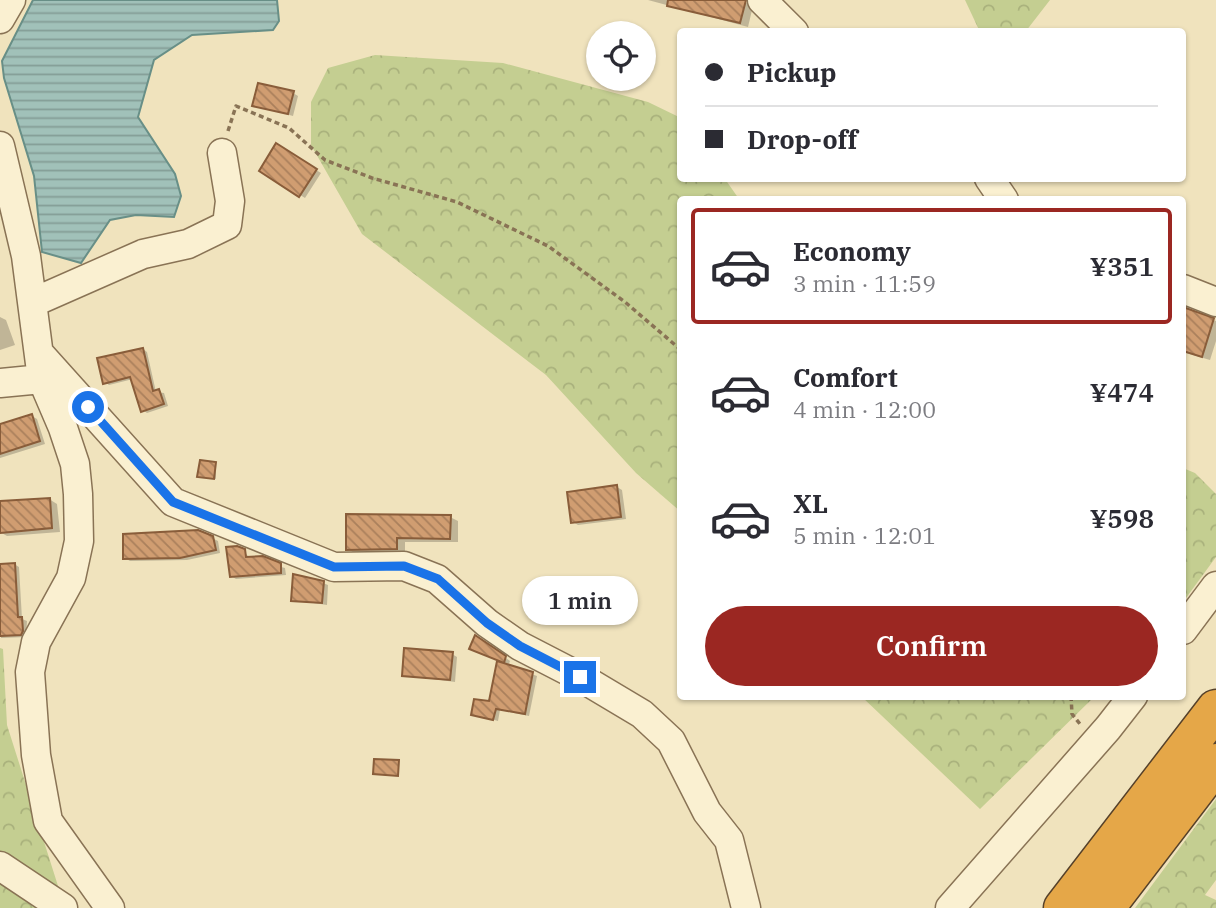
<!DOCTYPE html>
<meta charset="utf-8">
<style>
:root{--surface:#fff;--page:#f2f2f3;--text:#2b2b33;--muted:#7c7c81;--line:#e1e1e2;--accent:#9b2722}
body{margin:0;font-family:"IBM Plex Serif",serif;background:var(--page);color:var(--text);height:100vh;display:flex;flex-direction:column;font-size:26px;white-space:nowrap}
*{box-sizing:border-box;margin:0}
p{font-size:23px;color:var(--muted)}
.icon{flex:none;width:38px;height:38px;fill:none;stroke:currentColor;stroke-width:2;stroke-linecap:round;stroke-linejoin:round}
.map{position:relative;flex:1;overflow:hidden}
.sheet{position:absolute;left:677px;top:196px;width:509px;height:504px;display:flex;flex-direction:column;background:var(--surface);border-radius:7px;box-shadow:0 2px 5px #0004}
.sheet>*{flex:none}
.banner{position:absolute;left:677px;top:28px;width:509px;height:154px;border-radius:7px;box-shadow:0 2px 5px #0004;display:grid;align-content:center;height:154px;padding:0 28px;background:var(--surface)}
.controls{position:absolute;left:586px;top:21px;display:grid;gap:14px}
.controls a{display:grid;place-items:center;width:70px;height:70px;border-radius:50%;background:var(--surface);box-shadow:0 2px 5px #0004;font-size:35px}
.end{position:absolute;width:32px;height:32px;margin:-16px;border:9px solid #1a73e8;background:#fff;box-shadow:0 0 0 4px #fff}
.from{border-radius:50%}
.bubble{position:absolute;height:49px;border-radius:24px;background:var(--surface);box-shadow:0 2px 5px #0004;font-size:23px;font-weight:600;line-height:49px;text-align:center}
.banner b{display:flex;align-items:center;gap:24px;height:66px;font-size:26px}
.banner b+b{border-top:2px solid var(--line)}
.banner i{width:18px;height:18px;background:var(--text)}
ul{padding:12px 0 0;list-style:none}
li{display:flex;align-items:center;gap:21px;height:116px;margin:0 14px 10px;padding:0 14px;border:4px solid transparent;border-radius:7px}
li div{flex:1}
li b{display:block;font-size:26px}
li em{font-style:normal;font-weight:600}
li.on{border-color:var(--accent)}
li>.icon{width:63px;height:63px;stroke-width:1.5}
.action{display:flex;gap:14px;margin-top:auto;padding:14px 28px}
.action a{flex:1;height:80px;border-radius:42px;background:var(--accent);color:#fff;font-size:28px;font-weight:600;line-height:80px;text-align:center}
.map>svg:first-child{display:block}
</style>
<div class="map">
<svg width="1216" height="908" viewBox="0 0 1216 908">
<defs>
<pattern id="forest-crowns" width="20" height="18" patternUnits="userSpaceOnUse" patternTransform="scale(1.75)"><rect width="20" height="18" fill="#c4ce91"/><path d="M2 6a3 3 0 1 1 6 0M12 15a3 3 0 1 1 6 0" fill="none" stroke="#a9b17c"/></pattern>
<pattern id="water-rules" width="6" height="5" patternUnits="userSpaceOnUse" patternTransform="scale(1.75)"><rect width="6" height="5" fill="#a1c1b9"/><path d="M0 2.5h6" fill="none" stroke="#849d96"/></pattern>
<pattern id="building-back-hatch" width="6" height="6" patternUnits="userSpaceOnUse" patternTransform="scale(1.75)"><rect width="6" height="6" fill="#d09d71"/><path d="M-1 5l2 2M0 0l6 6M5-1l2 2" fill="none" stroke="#aa805c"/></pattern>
</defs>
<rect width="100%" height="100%" fill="#f0e3bd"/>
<path fill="url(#forest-crowns)" d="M965 0H1050L1026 31 980 32Z
M375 55 503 63 648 102 681 118V178L725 179 739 199 681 200V512L636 473 546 375 362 234 311 145V102L328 68Z
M1183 468 1195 473 1216 494V557L1183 602Z
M0 648 3 649 7 725 65 908H0Z
M862 697H1094L980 809Z
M1216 799V880L1205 895 1216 900V908H1135Z"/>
<path fill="url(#water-rules)" stroke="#688f87" stroke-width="2" d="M33 0H277L279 21 273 30 192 35 154 60 138 117 175 174 181 196 174 217 136 215 110 220 81 263 42 252 34 176 4 78 2 61Z"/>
<path fill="#0003" d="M648 0H740L753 6 748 27Z
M293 93 298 96 293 116 254 105Z
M277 146 321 173 305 198 261 171Z
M1183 310 1216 321V341L1210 360 1183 352Z
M0 317 6 320 15 345 0 350Z
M143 349 147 352 156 392 164 393 168 406 147 413 143 410 133 379 109 385 105 382Z
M32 416 37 419 45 444 0 458V426Z
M216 464V479L201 477Z
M617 487 622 490 626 519 578 525 573 522Z
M49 499 57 504 60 532 7 536 0 532V503Z
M450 517 458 521V542H405V553L356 554 348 549Z
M212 538 218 541 220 553 187 560 130 561 125 558Z
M244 551 250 559 285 568 286 575 236 579 231 576Z
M14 564 19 567 22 619 27 621 26 637 1 638 0 565Z
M323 583 328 585 327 605 293 600Z
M481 640 510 661 508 666 537 676 529 716 500 710 498 721 473 714 491 704 499 660Z
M452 654 457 657 455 682 403 675Z"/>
<path fill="url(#building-back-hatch)" stroke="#895d3a" stroke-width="2" d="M668 0H746L740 23 667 6Z
M258 83 294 91 288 114 252 106Z
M276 143 317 169 299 197 259 171Z
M1183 307 1214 318 1202 357 1183 351Z
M143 348 153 391 159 389 164 404 141 412 130 377 103 384 97 358Z
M32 414 40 441 0 454V424Z
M200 460 216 462 214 479 197 477Z
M617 485 621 517 571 523 567 492Z
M50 498 52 528 0 533V501Z
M346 514 451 515 450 539 397 538V549L346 550Z
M198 530 213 536 216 550 180 558 123 559V534Z
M237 546 245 549 246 557 263 556 281 563V573L230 577 226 547Z
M15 563 18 617H22L23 631 21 635 0 636V564Z
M293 574 324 581 322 603 291 601Z
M475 635 506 656 504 663 469 649Z
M404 648 453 652 450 680 402 676Z
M497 661 533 672 525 714 496 709 493 720 471 715 474 699 489 701Z
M374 759 399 760 398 776 373 774Z"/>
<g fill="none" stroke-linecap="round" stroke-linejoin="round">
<defs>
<path id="minor" d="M762 0 794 32
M0 19 11 0
M0 146 26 256 42 379 63 428 75 464 78 494 79 541 71 578 36 642 30 672 36 755 48 821 110 908
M989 178 1004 200
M1183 289 1216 302
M34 302 143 254 188 244 227 225 230 201 222 153
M40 354 173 502 334 567 404 566 437 579 487 623 520 646 580 677 642 714 671 741 707 812 729 840 746 908
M0 383 42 379
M1183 630 1216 586
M0 866 63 908
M950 908 1108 728 1133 696"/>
<path id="highway" d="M1063 908 1216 709
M1105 908 1216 763"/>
</defs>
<use href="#minor" stroke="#897355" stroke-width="31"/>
<use href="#highway" stroke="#56412a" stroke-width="41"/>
<path stroke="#897355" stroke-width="3.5" stroke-dasharray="5 3.5" stroke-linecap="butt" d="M228 131 236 106 289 128 325 160 372 178 457 202 548 246 625 302 681 350
M1071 696 1072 714 1080 724"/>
<use href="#minor" stroke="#faf0d1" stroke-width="28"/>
<use href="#highway" stroke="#e5a748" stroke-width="38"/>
</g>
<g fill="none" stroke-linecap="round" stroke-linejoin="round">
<path stroke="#1a73e8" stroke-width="9" d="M88 407 173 502 334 567 404 566 438 579 487 623 520 646 580 677"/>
</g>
</svg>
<div class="controls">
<a><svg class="icon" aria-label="locate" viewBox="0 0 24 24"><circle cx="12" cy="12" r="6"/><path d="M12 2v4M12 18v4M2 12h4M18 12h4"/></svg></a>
</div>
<i class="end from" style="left:88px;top:407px"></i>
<i class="end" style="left:580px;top:677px"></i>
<div class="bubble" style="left:522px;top:576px;width:116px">1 min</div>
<div class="banner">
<b><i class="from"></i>Pickup</b>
<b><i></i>Drop-off</b>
</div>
<section class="sheet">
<ul>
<li class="on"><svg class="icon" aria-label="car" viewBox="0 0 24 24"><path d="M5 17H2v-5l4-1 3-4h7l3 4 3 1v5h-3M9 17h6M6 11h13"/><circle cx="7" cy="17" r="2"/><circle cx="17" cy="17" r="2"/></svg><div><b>Economy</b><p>3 min · 11:59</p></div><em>¥351</em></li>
<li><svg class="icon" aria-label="car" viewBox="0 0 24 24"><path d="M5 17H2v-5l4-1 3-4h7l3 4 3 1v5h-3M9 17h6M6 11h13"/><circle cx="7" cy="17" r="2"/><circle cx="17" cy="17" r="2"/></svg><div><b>Comfort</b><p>4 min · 12:00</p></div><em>¥474</em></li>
<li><svg class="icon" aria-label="car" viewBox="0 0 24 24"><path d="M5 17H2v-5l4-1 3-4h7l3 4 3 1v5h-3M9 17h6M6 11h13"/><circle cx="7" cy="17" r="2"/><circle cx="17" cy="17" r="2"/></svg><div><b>XL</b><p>5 min · 12:01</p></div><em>¥598</em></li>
</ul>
<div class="action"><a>Confirm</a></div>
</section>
</div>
